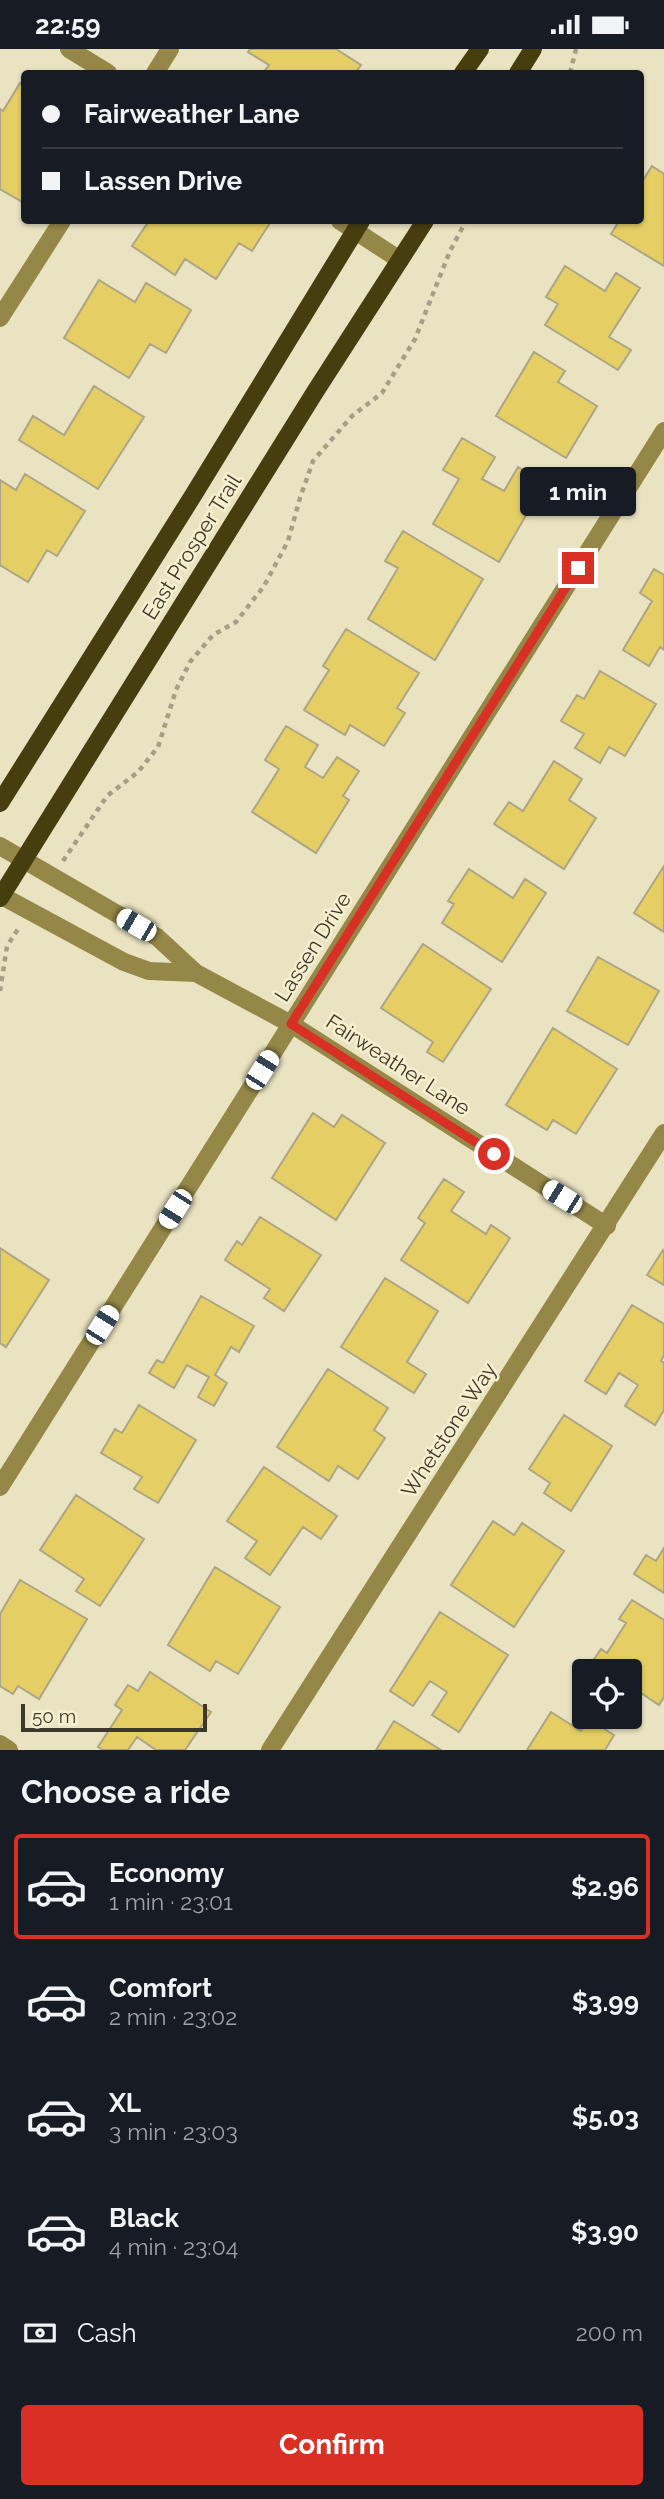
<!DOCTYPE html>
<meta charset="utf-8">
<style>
:root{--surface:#171b24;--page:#20242c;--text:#f1f3f6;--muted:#9ea1a6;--line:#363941;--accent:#d93025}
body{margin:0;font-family:Raleway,sans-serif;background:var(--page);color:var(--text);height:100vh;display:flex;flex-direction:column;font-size:26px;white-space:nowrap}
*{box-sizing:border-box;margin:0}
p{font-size:23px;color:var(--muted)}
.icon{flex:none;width:38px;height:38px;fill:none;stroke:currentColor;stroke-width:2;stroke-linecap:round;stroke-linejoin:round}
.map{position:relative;height:1701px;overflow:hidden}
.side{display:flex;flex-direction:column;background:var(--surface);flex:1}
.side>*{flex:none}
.guide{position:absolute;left:21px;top:21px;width:623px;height:154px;border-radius:7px;box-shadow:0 2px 5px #0004;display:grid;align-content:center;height:154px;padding:0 21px;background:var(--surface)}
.buttons{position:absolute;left:572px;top:1610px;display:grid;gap:14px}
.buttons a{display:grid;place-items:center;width:70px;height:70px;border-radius:7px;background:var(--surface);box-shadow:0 2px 5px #0004;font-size:35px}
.scale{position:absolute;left:21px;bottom:18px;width:186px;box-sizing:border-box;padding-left:7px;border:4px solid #3c392c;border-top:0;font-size:19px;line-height:24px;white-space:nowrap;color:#3c392c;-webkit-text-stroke:5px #f7f0cf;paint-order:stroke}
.end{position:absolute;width:32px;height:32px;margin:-16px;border:9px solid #d93025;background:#fff;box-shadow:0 0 0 4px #fff}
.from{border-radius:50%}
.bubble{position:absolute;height:49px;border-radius:7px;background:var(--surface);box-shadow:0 2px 5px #0004;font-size:23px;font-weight:700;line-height:49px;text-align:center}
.car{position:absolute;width:21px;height:42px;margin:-21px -10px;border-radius:9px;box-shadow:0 0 5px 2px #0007;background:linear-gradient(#fff 24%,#345 0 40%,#fff 0 76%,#345 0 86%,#fff 0)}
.guide b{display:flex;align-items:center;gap:24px;height:66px;font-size:26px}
.guide b+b{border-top:2px solid var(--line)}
.guide i{width:18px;height:18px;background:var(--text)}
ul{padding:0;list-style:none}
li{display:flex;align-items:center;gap:21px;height:105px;margin:0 14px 10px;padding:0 7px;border:4px solid transparent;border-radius:7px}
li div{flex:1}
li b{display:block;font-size:26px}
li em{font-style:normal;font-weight:700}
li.current{border-color:var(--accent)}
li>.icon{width:63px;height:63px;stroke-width:1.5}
h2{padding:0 21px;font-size:32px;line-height:84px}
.pay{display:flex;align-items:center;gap:18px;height:77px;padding:0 21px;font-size:26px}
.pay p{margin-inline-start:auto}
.button{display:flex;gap:14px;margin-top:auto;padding:14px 21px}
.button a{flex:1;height:80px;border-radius:7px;background:var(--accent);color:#fff;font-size:28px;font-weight:700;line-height:80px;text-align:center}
.status{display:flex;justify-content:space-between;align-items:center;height:49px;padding:0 35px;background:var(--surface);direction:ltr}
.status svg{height:19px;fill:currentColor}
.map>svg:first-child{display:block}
</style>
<div class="status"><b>22:59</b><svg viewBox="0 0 49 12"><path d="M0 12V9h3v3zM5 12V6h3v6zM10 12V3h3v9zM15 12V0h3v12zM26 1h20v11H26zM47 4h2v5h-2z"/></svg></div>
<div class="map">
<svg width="664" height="1701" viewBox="0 0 664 1701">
<rect width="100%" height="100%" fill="#eae3c2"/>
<path fill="#e5cf64" stroke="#aca586" stroke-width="2" d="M250 0H336L361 16 355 24H263L269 16 248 3Z
M20 34 24 37V154L0 140V60L3 62Z
M652 117 664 125V217L611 185 619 172H640V136Z
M149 172H266L270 174 252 202 239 194 216 230 185 210 175 226 132 197Z
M565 217 605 242 616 224 640 239 609 288 631 301 618 321 545 276 558 255 546 248Z
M99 231 135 253 146 234 191 261 166 304 150 295 129 329 64 289Z
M534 303 565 322 558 333 597 357 566 409 496 367Z
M94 337 144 368 98 440 19 391 33 367 64 386Z
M462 389 495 408 482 430 504 442 518 418 540 431 523 458 529 461 499 513 433 475 459 430 443 421Z
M25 425 85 462 57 507 47 501 28 533 0 516V431L16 441Z
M403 482 483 530 435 611 368 570 398 519 385 512Z
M654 520 664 526V601L660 598 649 617 623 601 652 552 640 544Z
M346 580 419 624 397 659 405 664 384 697 350 676 345 686 304 661 329 621 323 617Z
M600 622 656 655 625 707 609 698 600 714 575 699 584 685 561 672 577 646 584 650Z
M286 677 318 696 305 718 323 729 337 708 359 722 343 747 349 751 316 804 252 763 279 720 265 711Z
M554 712 582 730 569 751 596 769 564 820 494 775 509 753 523 762Z
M664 817V883L634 864Z
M469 820 513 849 525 830 546 844 502 913 442 874 454 855 448 852Z
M423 895 491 940 443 1013 427 1003 433 993 381 959Z
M598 908 659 942 628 996 567 962Z
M553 979 617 1020 576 1085 553 1071 547 1081 506 1056Z
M313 1064 334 1078 342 1066 385 1094 336 1171 272 1129Z
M444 1130 464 1143 451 1162 486 1185 491 1176 510 1189 468 1254 401 1211 425 1174 418 1169Z
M260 1168 321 1206 284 1262 264 1249 270 1240 225 1211 237 1192 242 1196Z
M0 1199 49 1231 6 1298 0 1294Z
M663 1201 664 1202V1236L647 1226Z
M385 1229 438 1262 407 1313 426 1325 414 1344 341 1298Z
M201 1247 254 1277 239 1303 231 1298 215 1326 227 1334 214 1357 198 1348 209 1328 187 1316 174 1339 149 1324 157 1311 163 1314Z
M632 1256 664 1275V1306L661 1312 664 1314V1361L655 1376 625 1357 638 1336 619 1324 606 1345 585 1332Z
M328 1320 388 1359 374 1381 385 1389 358 1430 338 1417 329 1432 277 1398Z
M139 1356 196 1391 158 1454 134 1440 142 1428 101 1404 115 1380 122 1384Z
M564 1366 612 1397 571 1462 544 1444 550 1434 529 1420Z
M264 1418 337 1467 321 1490 303 1478 270 1526 245 1509 257 1492 227 1472Z
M76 1446 144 1490 100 1557 76 1542 84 1530 40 1501Z
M493 1472 514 1486 522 1474 564 1502 514 1578 451 1536Z
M664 1499V1544L634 1525 646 1506 656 1512Z
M215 1518 280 1558 238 1625 216 1612 210 1622 168 1596Z
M20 1531 87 1570 39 1650 18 1637 13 1645 0 1637V1565Z
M632 1551 664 1571V1648L659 1656 641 1644 633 1657 630 1656V1622H586L601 1600 607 1604 626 1574 619 1570Z
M440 1563 508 1606 459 1683 432 1666 447 1643 430 1632 413 1657 390 1642Z
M150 1623 211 1663 185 1701H156L137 1688 128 1701H103L98 1698 122 1661 115 1656 128 1636 138 1642Z
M551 1663 581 1682 589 1670 614 1686 605 1701H527Z
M394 1672 441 1701H376Z"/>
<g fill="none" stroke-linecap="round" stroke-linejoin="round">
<path stroke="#a49f86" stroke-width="4.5" stroke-dasharray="5 5" stroke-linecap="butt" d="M570 24 576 0
M63 812 107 747 138 723 158 698 176 641 190 613 213 586 236 573 264 537 288 492 300 449 313 412 352 367 382 344 415 290 450 202 466 172
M0 942 7 897 20 877"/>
<path stroke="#948748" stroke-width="18" d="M69 0 108 24
M155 24 170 0
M340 172 400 211
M0 269 62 172
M0 797 157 888 196 924 291 975 607 1177
M0 846 124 913 149 922 196 924
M0 1438 664 382
M0 1695 9 1701
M270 1701 664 1084"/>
<path stroke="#473e10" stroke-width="18" d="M463 24 480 0
M518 24 533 0
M0 754 194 445 361 172
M0 849 315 343 425 172"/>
</g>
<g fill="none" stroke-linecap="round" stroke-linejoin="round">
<path stroke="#d93025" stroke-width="9" d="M494 1105 291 975 578 519"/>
</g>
<g text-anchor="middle" stroke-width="5" stroke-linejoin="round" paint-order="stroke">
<g font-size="21" fill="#3c392c" stroke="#f7f0cf">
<text transform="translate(192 498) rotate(-58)" y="7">East Prosper Trail</text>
<text transform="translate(313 898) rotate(-58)" y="7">Lassen Drive</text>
<text transform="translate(398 1016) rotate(33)" y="7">Fairweather Lane</text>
<text transform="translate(449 1381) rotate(-57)" y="7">Whetstone Way</text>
</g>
</g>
</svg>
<div class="buttons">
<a><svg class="icon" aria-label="locate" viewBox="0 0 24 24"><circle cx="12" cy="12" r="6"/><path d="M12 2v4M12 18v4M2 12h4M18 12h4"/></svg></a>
</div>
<div class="scale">50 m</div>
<i class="end from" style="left:494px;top:1105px"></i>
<i class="end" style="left:578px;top:519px"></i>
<div class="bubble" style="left:520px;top:418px;width:116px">1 min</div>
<i class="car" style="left:136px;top:876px;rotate:300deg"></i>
<i class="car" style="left:262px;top:1021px;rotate:32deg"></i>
<i class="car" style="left:562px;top:1148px;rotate:302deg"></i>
<i class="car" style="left:175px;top:1160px;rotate:212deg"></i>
<i class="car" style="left:102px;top:1276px;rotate:32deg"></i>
<div class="guide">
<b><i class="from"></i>Fairweather Lane</b>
<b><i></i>Lassen Drive</b>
</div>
</div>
<section class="side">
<h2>Choose a ride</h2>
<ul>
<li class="current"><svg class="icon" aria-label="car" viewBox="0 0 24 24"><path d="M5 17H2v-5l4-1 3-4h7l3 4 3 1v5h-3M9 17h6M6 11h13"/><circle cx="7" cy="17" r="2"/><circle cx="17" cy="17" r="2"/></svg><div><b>Economy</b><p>1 min · 23:01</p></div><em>$2.96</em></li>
<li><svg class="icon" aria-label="car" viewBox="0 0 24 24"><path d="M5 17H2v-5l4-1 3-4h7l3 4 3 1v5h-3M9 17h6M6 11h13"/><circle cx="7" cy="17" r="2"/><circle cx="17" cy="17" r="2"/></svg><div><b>Comfort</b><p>2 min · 23:02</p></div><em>$3.99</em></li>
<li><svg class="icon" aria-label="car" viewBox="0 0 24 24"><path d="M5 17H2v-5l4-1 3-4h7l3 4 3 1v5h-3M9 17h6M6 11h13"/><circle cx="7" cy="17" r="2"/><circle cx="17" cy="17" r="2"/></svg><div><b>XL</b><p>3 min · 23:03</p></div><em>$5.03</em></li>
<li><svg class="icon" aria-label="car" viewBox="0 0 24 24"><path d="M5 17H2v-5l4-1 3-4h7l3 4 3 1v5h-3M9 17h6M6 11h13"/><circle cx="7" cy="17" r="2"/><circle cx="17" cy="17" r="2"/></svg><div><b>Black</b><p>4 min · 23:04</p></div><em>$3.90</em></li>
</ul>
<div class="pay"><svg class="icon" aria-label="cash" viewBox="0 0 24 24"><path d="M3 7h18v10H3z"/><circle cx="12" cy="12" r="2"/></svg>Cash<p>200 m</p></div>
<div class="button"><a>Confirm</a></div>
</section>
